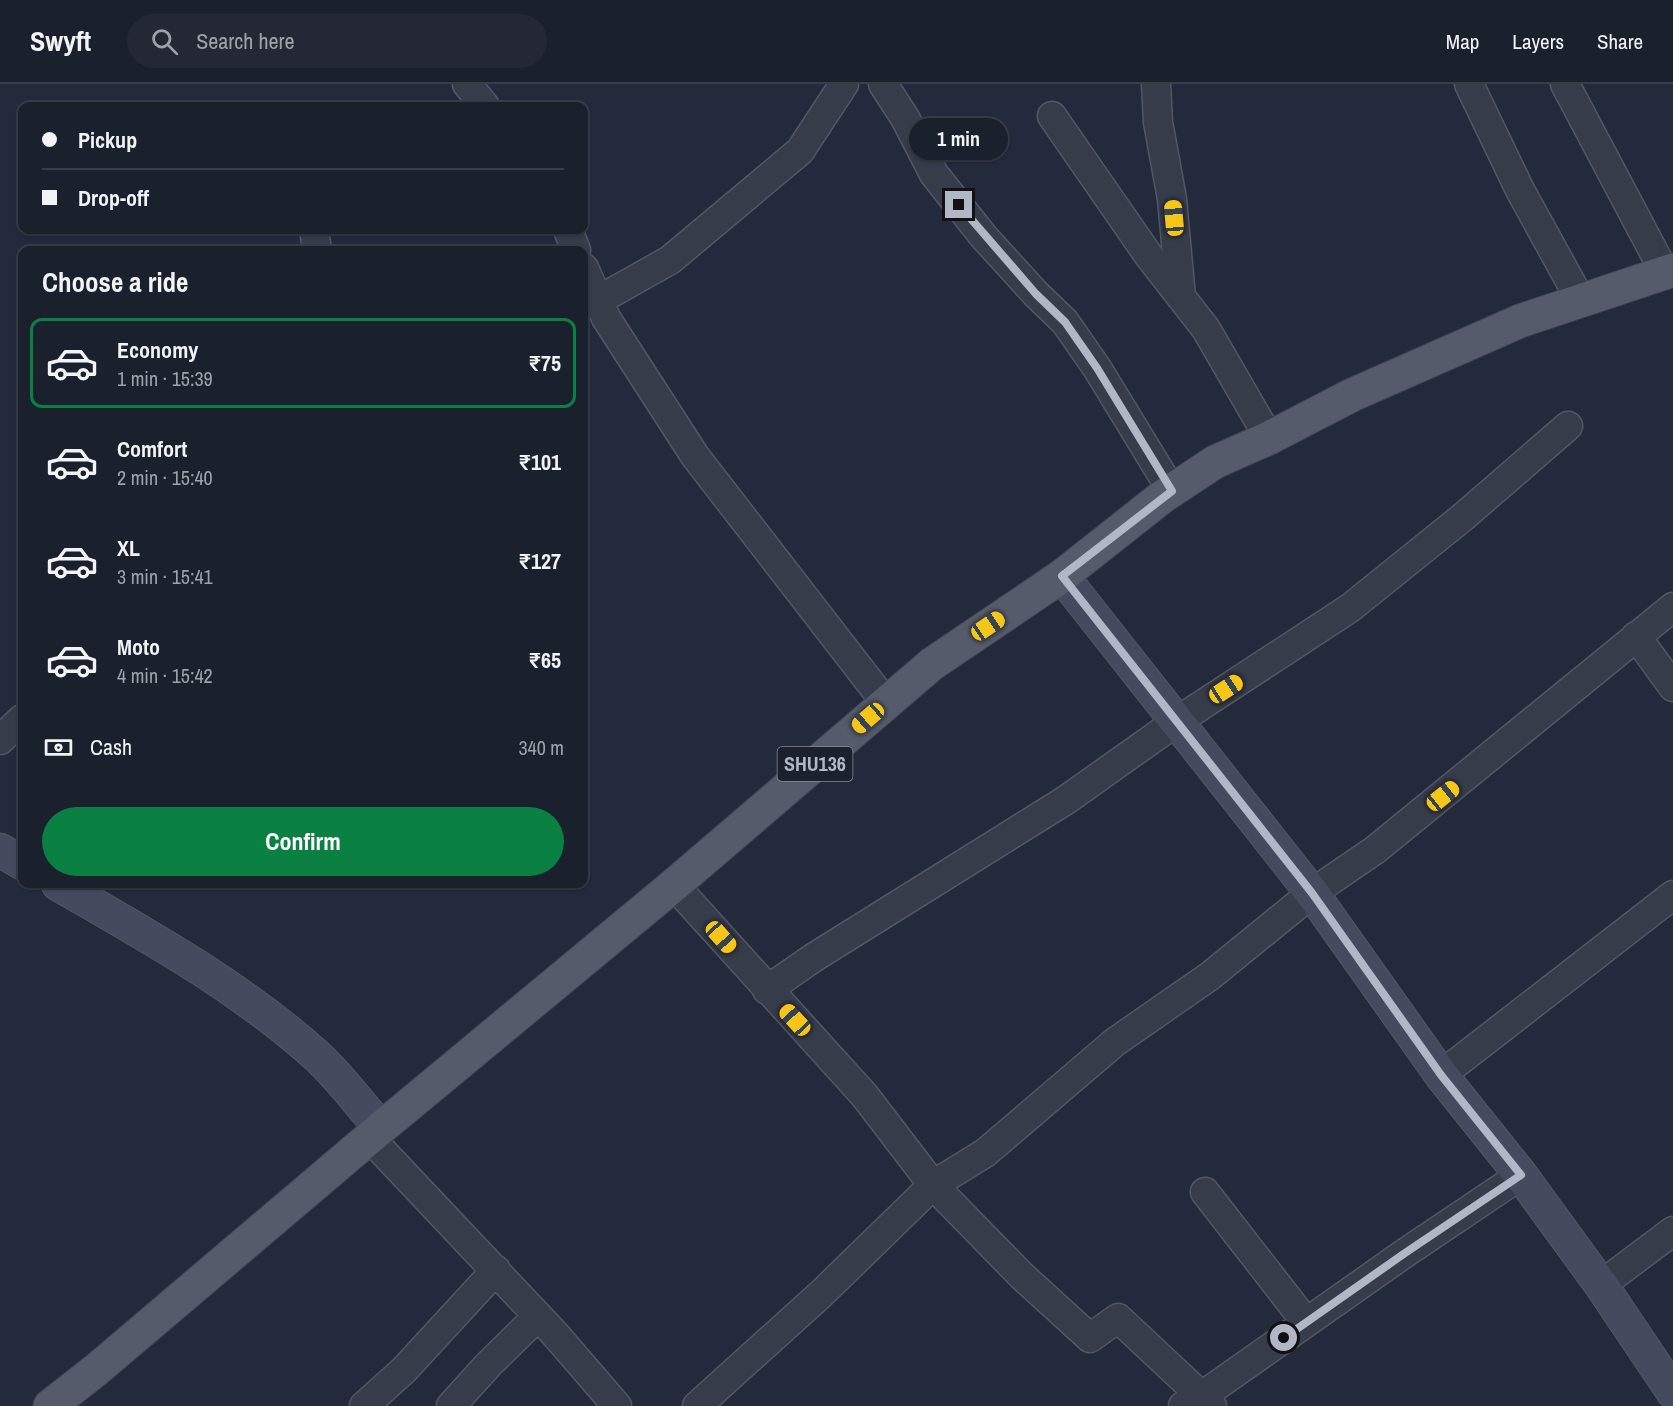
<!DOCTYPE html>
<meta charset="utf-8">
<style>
:root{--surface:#1a202c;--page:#232834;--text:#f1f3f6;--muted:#9fa3a9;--line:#383e48;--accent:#0b8043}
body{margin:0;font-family:"Archivo Narrow",sans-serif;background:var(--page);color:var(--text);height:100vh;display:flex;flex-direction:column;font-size:22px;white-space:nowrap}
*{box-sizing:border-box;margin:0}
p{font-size:20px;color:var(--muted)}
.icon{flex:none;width:33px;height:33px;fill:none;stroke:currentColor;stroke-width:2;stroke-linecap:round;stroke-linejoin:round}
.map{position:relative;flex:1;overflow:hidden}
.details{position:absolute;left:18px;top:162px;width:570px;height:642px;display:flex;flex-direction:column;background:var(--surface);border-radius:12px;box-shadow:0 2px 4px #0004,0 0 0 2px var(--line)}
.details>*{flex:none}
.hud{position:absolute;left:18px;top:18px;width:570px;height:132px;border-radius:12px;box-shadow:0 2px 4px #0004,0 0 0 2px var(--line);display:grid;align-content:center;height:132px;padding:0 24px;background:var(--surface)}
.end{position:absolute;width:27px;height:27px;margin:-14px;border:8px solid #b2b7c7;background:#111;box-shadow:0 0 0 3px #111}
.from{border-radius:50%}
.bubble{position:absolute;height:42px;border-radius:21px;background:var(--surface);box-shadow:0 2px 4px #0004,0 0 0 2px var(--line);font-size:20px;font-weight:700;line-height:42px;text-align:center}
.car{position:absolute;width:18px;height:36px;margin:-18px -9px;border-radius:8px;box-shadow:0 0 4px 2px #0007;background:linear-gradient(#f5c518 24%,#345 0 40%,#f5c518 0 76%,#345 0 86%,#f5c518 0)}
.hud b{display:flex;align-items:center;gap:21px;height:57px;font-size:22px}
.hud b+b{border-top:2px solid var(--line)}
.hud i{width:15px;height:15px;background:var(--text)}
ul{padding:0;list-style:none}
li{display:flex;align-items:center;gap:18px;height:90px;margin:0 12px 9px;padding:0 12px;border:3px solid transparent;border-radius:12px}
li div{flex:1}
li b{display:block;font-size:22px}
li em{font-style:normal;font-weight:700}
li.on{border-color:var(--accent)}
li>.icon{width:54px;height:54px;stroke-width:1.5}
h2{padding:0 24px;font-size:27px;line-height:72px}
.pay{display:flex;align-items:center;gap:15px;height:66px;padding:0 24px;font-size:22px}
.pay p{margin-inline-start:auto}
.primary-button{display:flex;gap:12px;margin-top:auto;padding:12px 24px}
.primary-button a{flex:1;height:69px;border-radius:36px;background:var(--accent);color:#fff;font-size:24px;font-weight:700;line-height:69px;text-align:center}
header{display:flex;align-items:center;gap:36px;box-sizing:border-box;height:84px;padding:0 30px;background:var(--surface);border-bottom:2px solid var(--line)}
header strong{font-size:28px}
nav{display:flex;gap:33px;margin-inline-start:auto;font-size:21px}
.search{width:420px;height:54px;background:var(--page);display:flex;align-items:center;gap:15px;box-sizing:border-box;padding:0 21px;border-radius:33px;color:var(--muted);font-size:22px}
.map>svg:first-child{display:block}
</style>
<header>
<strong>Swyft</strong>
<div class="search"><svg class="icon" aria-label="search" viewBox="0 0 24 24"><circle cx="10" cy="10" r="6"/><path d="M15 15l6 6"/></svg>Search here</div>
<nav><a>Map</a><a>Layers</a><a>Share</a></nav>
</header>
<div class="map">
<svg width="1673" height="1322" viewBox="0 0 1673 1322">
<rect width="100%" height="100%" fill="#232a3b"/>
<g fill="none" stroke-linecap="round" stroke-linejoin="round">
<defs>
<path id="street" d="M467 0 485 22
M883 0 905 34 934 90 984 153 1036 210 1065 238 1097 284 1172 407
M1156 0 1158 38 1172 115 1181 213
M1469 0 1520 106 1581 217
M1565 0 1665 189
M1052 32 1149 172 1206 245 1269 354
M314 146 317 166
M568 146 576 166
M584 184 606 234 695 372 886 619
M597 217 670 176 800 67 844 0
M1636 552 1673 603
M0 656 22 635
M674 801 865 1012 933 1101 1022 1192 1090 1254 1118 1234 1212 1322
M767 906 813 874 1066 716 1176 638 1350 524 1463 433 1568 342
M1441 991 1673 811
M370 1054 554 1249 617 1322
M1205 1108 1306 1238
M1601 1201 1673 1147
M364 1322 404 1286 496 1186
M451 1322 489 1280 538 1232
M697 1322 821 1210 933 1101 985 1069 1115 958 1210 892 1312 809 1375 766 1673 523
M1183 1322 1202 1312 1405 1169 1521 1091"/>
<path id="secondary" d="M1062 492 1312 809 1441 991 1521 1091 1601 1201 1673 1308
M0 766 22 779
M58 800C148 852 239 902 317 972 340 993 360 1021 381 1044"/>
<path id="primary" d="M50 1322 96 1286 381 1044 674 801 932 580 1062 492 1162 413 1215 378 1269 354 1352 311 1520 237 1673 186"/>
</defs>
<use href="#street" stroke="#525766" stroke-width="31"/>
<use href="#secondary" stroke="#525766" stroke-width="35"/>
<use href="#primary" stroke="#404554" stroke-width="35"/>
<use href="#street" stroke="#373c4b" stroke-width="28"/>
<use href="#secondary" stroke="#454b5e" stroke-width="33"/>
<use href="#primary" stroke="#555b6b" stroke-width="33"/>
</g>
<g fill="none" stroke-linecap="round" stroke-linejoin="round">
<path stroke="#b2b7c7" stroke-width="8" d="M959 121 1036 210 1065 238 1097 284 1172 407 1062 492 1312 809 1441 991 1521 1091 1405 1169 1284 1254"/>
</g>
<g text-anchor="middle" stroke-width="4.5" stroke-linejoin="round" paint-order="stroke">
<rect fill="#1c2130" stroke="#858a9a" stroke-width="1.5" x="777.5" y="663" width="75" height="34" rx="4.5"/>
<g font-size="20" font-weight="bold" fill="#b2b7c7">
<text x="815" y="687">SHU136</text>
</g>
</g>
</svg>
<i class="end from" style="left:1284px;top:1254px"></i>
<i class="end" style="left:959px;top:121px"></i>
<div class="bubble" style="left:909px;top:34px;width:99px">1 min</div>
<i class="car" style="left:1174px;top:134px;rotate:355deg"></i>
<i class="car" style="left:988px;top:542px;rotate:56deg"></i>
<i class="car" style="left:1226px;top:605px;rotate:57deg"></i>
<i class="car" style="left:868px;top:634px;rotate:229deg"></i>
<i class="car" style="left:1443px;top:712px;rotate:51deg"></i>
<i class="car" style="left:721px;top:853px;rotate:138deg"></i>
<i class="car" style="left:795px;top:936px;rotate:317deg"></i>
<div class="hud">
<b><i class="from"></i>Pickup</b>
<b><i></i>Drop-off</b>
</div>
<section class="details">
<h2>Choose a ride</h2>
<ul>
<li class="on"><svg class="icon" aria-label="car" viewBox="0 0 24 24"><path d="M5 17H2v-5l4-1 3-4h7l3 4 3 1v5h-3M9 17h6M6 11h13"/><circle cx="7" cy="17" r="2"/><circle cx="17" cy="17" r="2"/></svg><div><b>Economy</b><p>1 min · 15:39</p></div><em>₹75</em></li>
<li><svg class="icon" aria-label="car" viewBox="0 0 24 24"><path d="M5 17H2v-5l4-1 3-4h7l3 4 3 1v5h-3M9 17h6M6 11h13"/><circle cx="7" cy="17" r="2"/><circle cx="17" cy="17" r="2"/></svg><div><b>Comfort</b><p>2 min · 15:40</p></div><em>₹101</em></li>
<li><svg class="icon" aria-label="car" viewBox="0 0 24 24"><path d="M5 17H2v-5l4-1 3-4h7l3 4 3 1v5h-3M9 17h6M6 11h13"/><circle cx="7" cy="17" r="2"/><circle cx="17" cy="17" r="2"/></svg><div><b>XL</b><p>3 min · 15:41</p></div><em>₹127</em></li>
<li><svg class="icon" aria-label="car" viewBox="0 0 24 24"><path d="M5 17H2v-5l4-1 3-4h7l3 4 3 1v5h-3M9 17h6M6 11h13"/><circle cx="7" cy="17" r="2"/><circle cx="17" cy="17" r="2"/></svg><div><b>Moto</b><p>4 min · 15:42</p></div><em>₹65</em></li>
</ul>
<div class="pay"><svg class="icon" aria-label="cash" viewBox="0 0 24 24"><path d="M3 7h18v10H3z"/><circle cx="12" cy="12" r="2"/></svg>Cash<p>340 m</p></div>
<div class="primary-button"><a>Confirm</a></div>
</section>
</div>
